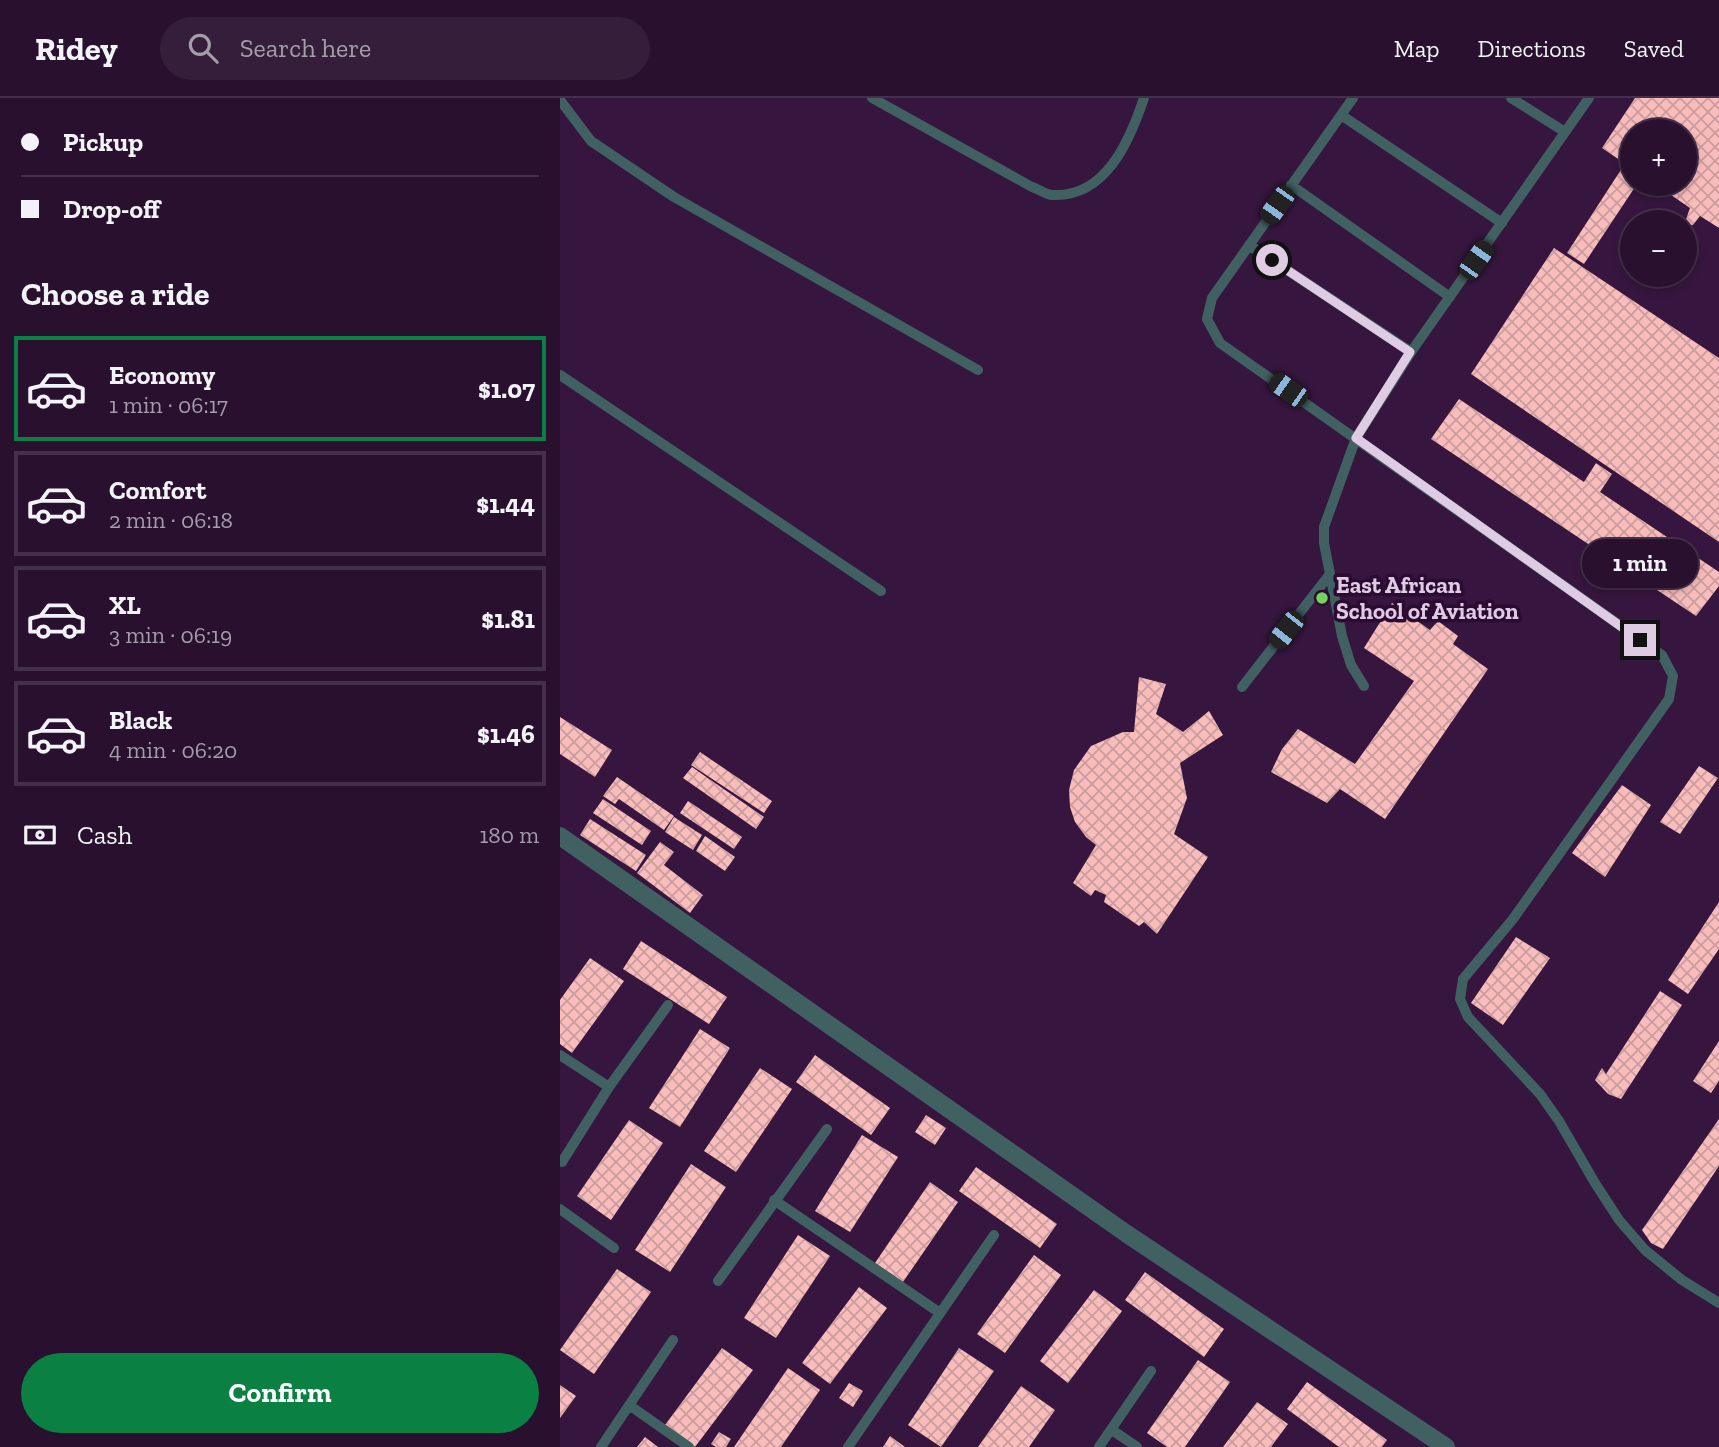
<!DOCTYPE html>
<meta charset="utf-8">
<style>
:root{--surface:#28102e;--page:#341e3a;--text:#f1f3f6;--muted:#a59daa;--line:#44304a;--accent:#0b8043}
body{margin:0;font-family:"Zilla Slab",serif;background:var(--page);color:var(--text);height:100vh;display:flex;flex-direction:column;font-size:26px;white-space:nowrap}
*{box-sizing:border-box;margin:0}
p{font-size:23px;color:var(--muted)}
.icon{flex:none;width:38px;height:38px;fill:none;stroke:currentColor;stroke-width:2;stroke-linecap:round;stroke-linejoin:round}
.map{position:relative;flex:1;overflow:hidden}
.side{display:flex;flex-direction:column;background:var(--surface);width:560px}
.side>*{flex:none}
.hud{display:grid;align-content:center;height:154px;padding:0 21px;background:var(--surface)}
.fabs{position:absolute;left:1060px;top:21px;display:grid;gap:14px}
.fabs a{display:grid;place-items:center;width:77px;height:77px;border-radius:50%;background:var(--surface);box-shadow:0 4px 10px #0003,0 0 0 2px var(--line);font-size:35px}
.end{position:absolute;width:32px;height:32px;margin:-16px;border:9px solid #dfcbe4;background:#111;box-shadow:0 0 0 4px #111}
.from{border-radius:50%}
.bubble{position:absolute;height:49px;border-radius:24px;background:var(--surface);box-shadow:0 4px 10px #0003,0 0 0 2px var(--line);font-size:23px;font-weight:700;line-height:49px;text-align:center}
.car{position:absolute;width:21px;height:42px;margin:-21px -10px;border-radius:9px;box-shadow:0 0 5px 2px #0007;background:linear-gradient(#222 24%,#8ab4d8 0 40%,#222 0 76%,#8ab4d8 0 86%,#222 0)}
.hud b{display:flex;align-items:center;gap:24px;height:66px;font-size:26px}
.hud b+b{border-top:2px solid var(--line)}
.hud i{width:18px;height:18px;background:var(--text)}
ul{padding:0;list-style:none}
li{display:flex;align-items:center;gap:21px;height:105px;margin:0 14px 10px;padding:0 7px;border:4px solid var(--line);border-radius:0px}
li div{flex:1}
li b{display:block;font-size:26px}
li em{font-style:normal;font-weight:700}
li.selected{border-color:var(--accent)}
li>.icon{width:63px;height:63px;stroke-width:1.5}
h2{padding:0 21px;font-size:32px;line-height:84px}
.pay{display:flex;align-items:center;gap:18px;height:77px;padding:0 21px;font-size:26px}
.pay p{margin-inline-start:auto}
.primary-button{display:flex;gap:14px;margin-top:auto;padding:14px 21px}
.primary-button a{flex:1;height:80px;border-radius:42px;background:var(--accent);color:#fff;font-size:28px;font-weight:700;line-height:80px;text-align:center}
header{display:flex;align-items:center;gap:42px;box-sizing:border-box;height:98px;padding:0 35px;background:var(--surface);border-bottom:2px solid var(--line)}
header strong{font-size:33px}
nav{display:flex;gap:38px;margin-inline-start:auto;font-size:24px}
.search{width:490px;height:63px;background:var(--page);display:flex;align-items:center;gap:18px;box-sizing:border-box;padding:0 24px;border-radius:38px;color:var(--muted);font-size:26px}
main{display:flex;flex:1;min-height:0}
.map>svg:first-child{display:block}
</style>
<header>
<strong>Ridey</strong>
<div class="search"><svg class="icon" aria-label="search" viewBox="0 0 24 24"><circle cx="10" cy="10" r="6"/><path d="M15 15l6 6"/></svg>Search here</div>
<nav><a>Map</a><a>Directions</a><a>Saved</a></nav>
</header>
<main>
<section class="side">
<div class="hud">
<b><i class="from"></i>Pickup</b>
<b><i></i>Drop-off</b>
</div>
<h2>Choose a ride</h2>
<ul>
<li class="selected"><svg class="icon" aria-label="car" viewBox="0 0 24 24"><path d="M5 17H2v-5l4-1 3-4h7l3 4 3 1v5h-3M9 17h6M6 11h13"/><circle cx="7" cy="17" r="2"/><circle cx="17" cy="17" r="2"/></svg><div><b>Economy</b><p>1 min · 06:17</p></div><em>$1.07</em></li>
<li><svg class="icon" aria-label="car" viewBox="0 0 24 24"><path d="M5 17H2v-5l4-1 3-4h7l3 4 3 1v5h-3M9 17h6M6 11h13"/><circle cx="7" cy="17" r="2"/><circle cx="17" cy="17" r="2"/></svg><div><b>Comfort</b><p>2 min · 06:18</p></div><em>$1.44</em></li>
<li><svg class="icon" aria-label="car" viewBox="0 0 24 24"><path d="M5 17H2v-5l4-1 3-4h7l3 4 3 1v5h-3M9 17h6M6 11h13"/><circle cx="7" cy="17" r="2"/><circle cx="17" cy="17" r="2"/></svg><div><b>XL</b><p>3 min · 06:19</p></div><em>$1.81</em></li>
<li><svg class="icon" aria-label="car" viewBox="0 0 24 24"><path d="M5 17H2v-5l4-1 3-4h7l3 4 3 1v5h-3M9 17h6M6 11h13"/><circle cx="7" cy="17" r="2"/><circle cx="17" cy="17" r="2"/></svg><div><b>Black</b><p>4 min · 06:20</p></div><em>$1.46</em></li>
</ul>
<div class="pay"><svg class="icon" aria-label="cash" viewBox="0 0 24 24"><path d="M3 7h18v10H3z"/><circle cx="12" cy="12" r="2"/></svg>Cash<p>180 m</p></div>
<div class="primary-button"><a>Confirm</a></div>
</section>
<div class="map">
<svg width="1159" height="1349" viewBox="0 0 1159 1349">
<defs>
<pattern id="building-cross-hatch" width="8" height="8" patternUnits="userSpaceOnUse" patternTransform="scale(1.75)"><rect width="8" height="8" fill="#f8bcbb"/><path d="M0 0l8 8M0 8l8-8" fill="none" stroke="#cb9c9d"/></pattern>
</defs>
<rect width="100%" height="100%" fill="#36163e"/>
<path fill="url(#building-cross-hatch)" d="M1075 0H1159V130L1140 118 1133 127H1128L1125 124 1130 110 1095 86H1125V33H1073V71L1042 50Z
M1064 67 1073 73V86H1077L1024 166 1007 155Z
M994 150 1159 260V444L911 276Z
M899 301 1024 384 1036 365 1052 376 1040 394 1159 474V488L1136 518 871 341Z
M832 505 870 532 878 523 898 538 893 546 928 571 825 721 780 691 767 705 711 674 722 651 738 631 795 666 854 583 804 550Z
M579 579 606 586 596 616 623 634 649 613 663 637 620 665 627 700 614 736 648 759 597 836 584 824 579 828 544 804 546 797 535 792 531 798 513 785 536 747 526 739 515 724 510 709 509 692 514 672 531 648 563 634H574Z
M0 619 52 652 35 679 0 656Z
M140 654 212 703 204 715 131 667Z
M1139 668 1158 680 1120 736 1100 724Z
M132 669 204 719 196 731 123 680Z
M57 679 114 718 104 732 59 701 55 706 43 698Z
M1062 687 1091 707 1045 779 1012 755Z
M43 701 91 733 82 747 33 715Z
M128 703 182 739 174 751 120 715Z
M114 719 142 737 133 752 105 734Z
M30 721 86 757 76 773 20 737Z
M145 738 175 759 165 773 136 753Z
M100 744 114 754 104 767 143 797 130 815 77 775Z
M1159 804V851L1128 896 1108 882Z
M956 839 990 860 943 927 911 905Z
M81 843 167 899 149 926 63 871Z
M30 860 64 883 12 955 0 946V902Z
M1100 893 1122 907 1061 1001 1048 996 1035 982 1042 970 1046 976Z
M140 931 170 950 120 1029 89 1010Z
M1159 943V983L1151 995 1133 983Z
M255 957 330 1010 311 1037 236 984Z
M200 970 232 991 176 1074 144 1053Z
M366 1017 386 1030 375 1047 355 1034Z
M1159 1021V1068L1103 1151 1091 1145 1082 1132Z
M69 1022 103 1045 51 1122 17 1098Z
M302 1037 338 1059 290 1134 255 1113Z
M131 1066 166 1089 110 1174 75 1152Z
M416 1069 497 1126 480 1150 399 1093Z
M370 1084 398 1104 343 1184 315 1165Z
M238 1137 270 1158 216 1240 184 1220Z
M474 1157 501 1177 445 1255 417 1236Z
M57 1171 91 1194 34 1276 0 1252Z
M585 1174 664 1231 644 1259 565 1202Z
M299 1189 327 1210 270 1286 242 1265Z
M534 1192 562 1213 508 1285 480 1263Z
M162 1250 193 1272 135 1349 105 1327Z
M399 1250 434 1273 381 1349 348 1327Z
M638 1262 670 1284 625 1349H607L587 1335Z
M228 1270 260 1292 221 1349H174Z
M747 1284 827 1342 822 1349H779L727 1311Z
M289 1285 303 1293 293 1309 279 1300Z
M0 1287 16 1298 0 1320Z
M461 1288 495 1312 469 1349H418Z
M697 1304 728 1326 711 1349H663Z
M159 1334 171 1341 166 1349H156L151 1346Z
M330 1338 345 1349H323Z
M85 1339 98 1349H77Z"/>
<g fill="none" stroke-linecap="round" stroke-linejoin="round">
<path stroke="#416061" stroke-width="10" d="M312 0 472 89C478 91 486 96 492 97 546 100 570 42 584 0
M793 0 652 200 647 221 660 245 1102 557 1113 578 1109 601 953 821 903 881 900 901 908 919 980 996 999 1023 1035 1085 1059 1122 1085 1152 1122 1182 1159 1205
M951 0 1005 34
M0 2 31 43 114 99 418 272
M781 17 942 125
M731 87 890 199
M689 147 851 254
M0 277 321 493
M804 588 791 567 782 538 764 445V429L796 340 851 254 1029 0
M682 589 770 476
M0 957 49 989
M2 1064 49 989 108 907
M214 1102 380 1215
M0 1111 54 1150
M158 1183 267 1031
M69 1307 129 1349
M552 1332 577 1349
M41 1349 113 1242
M288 1349 434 1137
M539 1349 591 1273"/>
<path stroke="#416061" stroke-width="18" d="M0 738 567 1136 886 1349"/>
</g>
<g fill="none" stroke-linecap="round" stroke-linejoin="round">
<path stroke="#dfcbe4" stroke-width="9" d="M712 162 850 254 796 340 1080 542"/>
</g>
<circle fill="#75d25b" stroke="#2c0b33" stroke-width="2.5" cx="762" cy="500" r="7"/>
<g text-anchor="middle" stroke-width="7" stroke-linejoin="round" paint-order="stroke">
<g font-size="23" font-weight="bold" fill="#dfcbe4" stroke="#2c0b33" text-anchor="start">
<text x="776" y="495">East African<tspan x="776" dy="26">School of Aviation</tspan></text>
</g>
</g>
</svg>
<div class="fabs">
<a>+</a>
<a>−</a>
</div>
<i class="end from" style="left:712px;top:162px"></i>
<i class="end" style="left:1080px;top:542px"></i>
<div class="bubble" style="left:1022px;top:441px;width:116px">1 min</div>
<i class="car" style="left:717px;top:107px;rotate:215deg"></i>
<i class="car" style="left:916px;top:162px;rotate:35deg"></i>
<i class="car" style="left:728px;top:292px;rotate:305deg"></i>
<i class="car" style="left:726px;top:532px;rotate:218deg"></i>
</div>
</main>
